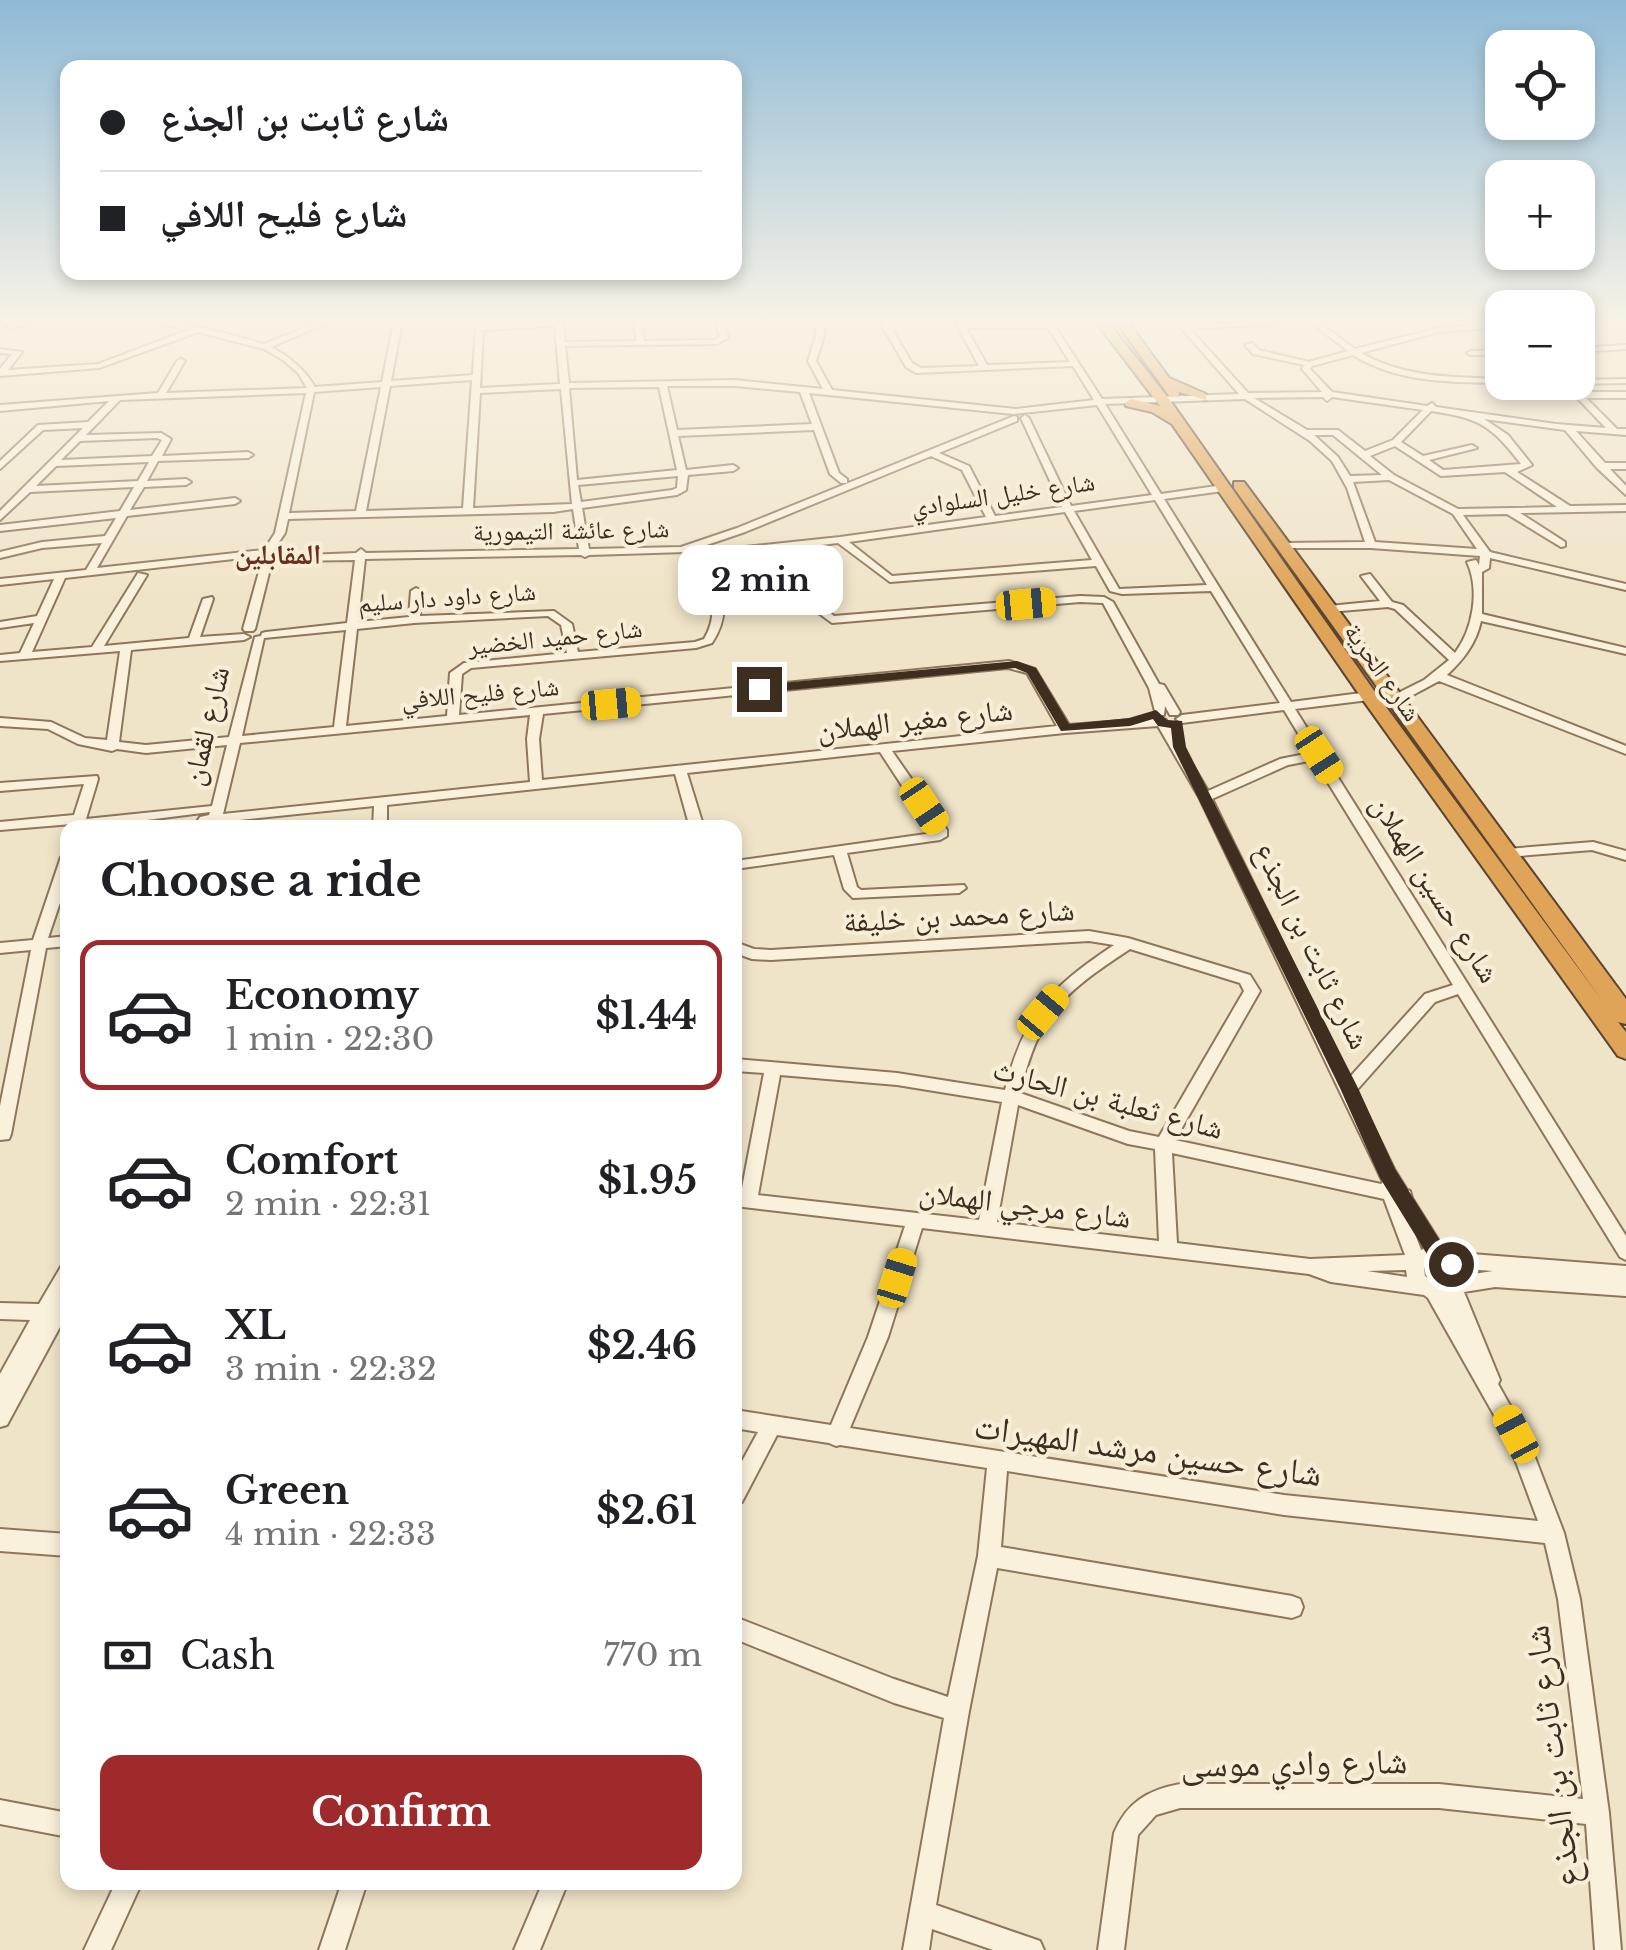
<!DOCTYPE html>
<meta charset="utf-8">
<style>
:root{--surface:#fff;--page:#f2f2f2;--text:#202124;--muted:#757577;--line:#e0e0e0;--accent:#9e2a2b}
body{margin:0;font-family:"Libre Baskerville","Noto Naskh Arabic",serif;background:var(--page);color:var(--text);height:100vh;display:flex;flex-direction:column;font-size:38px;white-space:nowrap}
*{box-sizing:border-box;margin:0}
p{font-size:32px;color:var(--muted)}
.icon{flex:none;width:55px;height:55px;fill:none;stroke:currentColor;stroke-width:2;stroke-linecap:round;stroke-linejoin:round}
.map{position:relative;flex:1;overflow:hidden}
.panel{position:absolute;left:60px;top:820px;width:682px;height:1070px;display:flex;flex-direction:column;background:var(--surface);border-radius:20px;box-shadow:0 5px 15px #0003}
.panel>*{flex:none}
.top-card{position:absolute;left:60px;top:60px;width:682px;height:220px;border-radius:20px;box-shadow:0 5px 15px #0003;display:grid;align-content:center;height:220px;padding:0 40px;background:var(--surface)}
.controls{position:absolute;left:1485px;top:30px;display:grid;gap:20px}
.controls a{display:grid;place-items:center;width:110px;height:110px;border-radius:20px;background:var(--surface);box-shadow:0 5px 15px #0003;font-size:50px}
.end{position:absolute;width:45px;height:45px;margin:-22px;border:12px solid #3d2e20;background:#fff;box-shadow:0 0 0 5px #fff}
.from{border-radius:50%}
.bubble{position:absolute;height:70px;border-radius:20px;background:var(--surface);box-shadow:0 5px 15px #0003;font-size:32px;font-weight:700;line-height:70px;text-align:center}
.car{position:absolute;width:30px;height:60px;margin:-30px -15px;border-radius:12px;box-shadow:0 0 8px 2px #0007;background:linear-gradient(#f5c518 24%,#345 0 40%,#f5c518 0 76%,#345 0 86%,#f5c518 0)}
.top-card b{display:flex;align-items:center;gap:35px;height:95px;font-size:38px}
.top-card b+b{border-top:2px solid var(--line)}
.top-card i{width:25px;height:25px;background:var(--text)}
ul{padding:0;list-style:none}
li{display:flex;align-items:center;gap:30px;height:150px;margin:0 20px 15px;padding:0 20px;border:5px solid transparent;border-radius:20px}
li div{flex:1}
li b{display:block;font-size:38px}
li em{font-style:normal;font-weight:700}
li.selected{border-color:var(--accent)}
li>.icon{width:90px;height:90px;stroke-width:1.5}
h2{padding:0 40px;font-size:45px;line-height:120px}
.pay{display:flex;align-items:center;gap:25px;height:110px;padding:0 40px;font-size:38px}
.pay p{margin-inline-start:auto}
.cta{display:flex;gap:20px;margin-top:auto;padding:20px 40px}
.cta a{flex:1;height:115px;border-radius:20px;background:var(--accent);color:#fff;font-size:40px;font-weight:700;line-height:115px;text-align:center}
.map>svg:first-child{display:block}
</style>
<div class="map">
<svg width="1626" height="1950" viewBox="0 0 1626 1950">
<rect width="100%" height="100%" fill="#f0e4c8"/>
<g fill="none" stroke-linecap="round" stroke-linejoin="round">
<defs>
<path id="minor" d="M21 322H33L11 329 7 327Z
M153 322H168L221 332 264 344 319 322H329L271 347C291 358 303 368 315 387L382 382 394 322H402L391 381 473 375 476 322H484V325L563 322 565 342 637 341 633 322H641L644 341 715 340 720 337 716 322H724L728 338 717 344 565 346 569 383 735 380 823 389 808 361 817 332 813 322H821L825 332 816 361 832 390 1016 409 1094 400 1073 366 916 373 906 367 880 322H888L912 363 921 368 979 366 955 322 964 324 1052 322 1102 399 1239 394 1176 322H1184L1186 325 1280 322 1276 324 1190 329 1248 393 1322 392 1302 369 1304 365 1253 354 1245 345 1252 343 1259 350 1309 362 1348 351 1310 322H1318L1355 349 1439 328 1502 323V327L1439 332 1361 353C1405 378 1452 377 1502 379V382H1505L1502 383C1450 382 1398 383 1353 355L1312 366 1310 369 1332 392 1427 406 1432 403 1436 407 1556 424 1606 428 1562 382H1571L1581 392H1626V398H1586L1617 429H1626V435L1576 431 1605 463H1626V469H1610L1626 486V495L1597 468 1565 430 1484 419 1508 435 1532 465 1517 472 1570 506 1626 505V511L1520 513 1565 542V546L1561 547 1507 514 1463 515 1490 552 1626 584V590L1490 558 1489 568 1482 572V614L1626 648V654L1481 621C1476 644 1463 660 1447 675L1626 746V754L1439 681 1398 703H1390V697L1424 680 1449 660 1395 609 1388 607 1329 612 1324 609 1329 606 1380 601 1361 576 1370 574 1392 602 1403 605 1455 653C1473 629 1480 590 1467 562L1476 560 1479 565 1480 556 1371 548H1280V544L1284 543 1365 542 1347 488 1332 461 1310 441 1245 399 1105 404 1161 494 1223 485 1228 488 1223 491 1164 499 1291 702 1369 692 1375 696 1369 700 1295 709 1626 1236V1260L1620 1257 1458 994 1435 1002 1356 1091 1394 1169 1407 1190 1410 1191 1412 1198 1446 1252 1626 1266V1296L1495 1287 1464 1292 1500 1380 1498 1384 1526 1434 1564 1533 1580 1599 1609 1813 1621 1950H1595L1586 1824 1439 1808H1180L1156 1815 1138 1835 1124 1950H1098L1114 1833C1127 1802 1148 1790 1180 1784H1439L1583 1799 1558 1599 1545 1543 1284 1515 1007 1471 1001 1547 1292 1596 1300 1599 1303 1607 1300 1615 1292 1618 997 1568 969 1711 936 1905 1040 1941 1044 1950H993L932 1929 929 1950H903L944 1718 894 1703 735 1639V1617L894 1679 948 1697 978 1556 987 1468 840 1445 836 1446 829 1443 777 1435 742 1502 735 1505V1474L758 1432 735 1428V1410L831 1425 868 1337 905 1226 735 1206V1192L741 1193 764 1073 735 1071V1059L897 1073 1005 1090C1024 1014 1050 988 1114 945L1089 941 771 960 752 959 735 953V942L754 949 771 950 1089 931 1128 938 1250 975 1260 991 1175 1140 1381 1184 1383 1182 1199 797 1158 726 1065 733 892 751 947 830V836L940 840 847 853 857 887 861 890 964 885 966 888 959 893 853 898 844 889 834 855 735 869V861L933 833 880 752 687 773 704 828H690L675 774 387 805V828H373L374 806 221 822 220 828H206L207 824 200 823 198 820 200 817 209 815 210 812 84 828H70L72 824 0 830V822L74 815 84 784 0 791V783L97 776 98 779 86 819 212 806 227 745 146 753 117 749 112 751 78 744 48 729 0 726V718L51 722 85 738 107 740 120 651 0 661V655L20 653 34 623 0 628V622L37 616 54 579 0 585V579L86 570 102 543 42 548 0 558V552L42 542 105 536 116 518 0 531V525L120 511 134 487 30 492 0 520V511L83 428 43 430 0 469V461L38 425 88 422 109 401 0 411V405L158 393 177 361 181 359 185 361 166 393 307 388 298 373 283 360 264 349 198 332 99 368 0 376V369L12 354 0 353V349L22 352 8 370 98 364 188 330ZM555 326 560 384 480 388 483 330ZM966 328H1048L1070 362 987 365ZM472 380 463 508 366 511 390 386ZM667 386H735L800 392 812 424 677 430ZM381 387 356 511 289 513 314 392ZM659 387 677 470 577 480 569 388ZM561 389 572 504 473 508 480 393ZM306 393 275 533 264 550 97 568 127 516 235 504 240 501 235 498 130 510 144 487 186 485 191 482 186 479 147 481 158 461 248 458 253 455 248 452 162 456 171 439 161 433 86 435 120 400ZM809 393 1013 414 1097 405 1152 495 1071 506 1029 418 1025 415 1021 418 1062 507 995 516 969 466 939 453 1017 421V417L1014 416 737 528 681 547 589 549 582 508 677 495 686 490 688 475 733 471 738 468 733 465 686 470 678 436 814 430 830 474 841 483H847V479L839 473ZM1323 397 1327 401 1332 397 1423 410 1393 440 1365 451 1338 430H1307L1254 398ZM1431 411C1479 418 1491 425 1521 464L1443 470 1429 460 1477 448 1472 445 1423 456 1401 442ZM1314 435H1333L1382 475 1350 476 1338 457ZM157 438 162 440 152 456 61 460 80 441ZM1395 446 1441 476 1505 472 1557 507 1458 509 1394 475 1370 456ZM931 456 962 470 986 517 840 537 687 553 686 555C709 577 722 610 704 639L695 642 578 652 572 624 554 611 420 616 421 591 416 588 411 591 409 617 358 622 365 559 581 555 585 557 589 555 686 552 745 532ZM149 462 138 481 36 486 56 466ZM678 476 677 488 672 490 581 502 578 485ZM1389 480 1453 514 1477 549 1375 542 1353 482ZM1155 500 1207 585 1119 589 1074 511ZM573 509 579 549 366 553 361 549 356 553 281 556V560L285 561 355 560 347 623 266 632 262 633 261 636 255 637 229 737 146 745 119 742 131 650 244 640 250 637 244 634 200 637 213 599 212 597 203 599 189 638 104 646 147 575 138 573 92 647 32 652 65 578 270 555 285 533 288 519 553 512ZM1065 512 1092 560 892 576 849 542ZM838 543 890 582 1096 566 1110 591 1122 594 1211 591 1280 703 1182 715 1176 719 1182 723 1284 710 1310 753 1280 759 1208 791 1166 720 1160 718 1069 725 1035 669 1009 661 459 715 462 674 471 668 696 648 712 643C734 609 721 588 700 557L785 549 817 612 832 623 1080 602 1103 603 1149 688 1156 715H1164L1165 706 1170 715H1178L1180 712 1164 685 1159 684 1113 602 1104 597 1080 596 834 616 827 610 795 548ZM548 616 561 625 567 653 464 663 450 673 447 716 346 726 357 629 414 623ZM346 630 334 727 242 736 264 638ZM1008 668 1027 673 1057 726 542 780 539 739 543 714ZM530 715 527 739 530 782 223 814 240 743ZM1314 760 1453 985 1425 994 1349 1078 1212 799 1288 765ZM1130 949 1240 983 1244 991 1159 1137 1129 1131 1020 1093C1039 1013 1063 993 1130 949ZM780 1075 897 1085 1002 1102 979 1220 758 1195ZM1018 1105 1128 1144 1155 1149 1159 1241 997 1222ZM1172 1153 1384 1199 1405 1255 1310 1259 1177 1243ZM922 1228 1309 1274 1331 1282 1424 1295 1428 1298 1507 1438 1538 1521 1284 1495 850 1428 888 1337ZM1414 1231 1424 1249 1421 1250ZM1428 1264C1438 1265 1444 1268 1449 1276V1283L1438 1284 1425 1276 1424 1268ZM1465 1269 1493 1271 1467 1275ZM1406 1270 1407 1277 1367 1271Z
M1626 345V349L1578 352V348Z
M1502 350V354L1471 355 1467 353 1471 351Z
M1626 379V383L1578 384 1574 382H1578V380Z
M267 558 272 561 255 629 253 631H245L243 629 262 561Z
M1593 842 1626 851V860L1592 850 1507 857 1500 853 1507 849Z
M68 853V879L48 938 68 936V946L46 948 11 1134 9 1139 0 1140V1106L31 950 0 953V943L33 940 61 857Z
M68 1262V1312L7 1425 0 1427V1374L30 1320 0 1319V1303L39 1304 62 1265Z
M0 1529 68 1534V1556L0 1551Z
M0 1800 68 1813V1837L0 1824Z
M116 1882H142L111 1950H84Z
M342 1882H367L345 1950H319Z
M543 1882H568L540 1950H514Z"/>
<path id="highway" d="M1096 322H1108L1169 399 1375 692 1601 999 1234 488V482H1244L1626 999V1024L1618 1022 1626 1032V1059L1618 1056 1363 700 1172 424 1152 412 1126 406 1125 403 1131 399 1160 406Z
M1116 322H1128L1169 378 1206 394V400L1179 392 1178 397H1170Z"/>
</defs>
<use href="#minor" stroke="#8d765c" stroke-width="4"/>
<use href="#highway" stroke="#5b4430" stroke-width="4"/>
<use href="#minor" fill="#faf1dc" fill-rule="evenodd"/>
<use href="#highway" fill="#e0a458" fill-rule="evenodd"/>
</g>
<linearGradient id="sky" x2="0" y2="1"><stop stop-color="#8fbad6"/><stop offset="0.54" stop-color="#f8f3e6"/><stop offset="1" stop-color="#f8f3e6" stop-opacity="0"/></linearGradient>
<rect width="1626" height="595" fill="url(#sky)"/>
<path fill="#3d2e20" d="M1017 661 1036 668 1069 724 1129 718 1156 710 1167 720 1182 721 1186 747 1358 1088 1395 1169 1447 1252 1458 1258V1270L1451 1273 1433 1264 1380 1178 1340 1088 1173 747 1171 728 1158 726 1153 719 1130 726 1061 731 1027 673 1015 668 759 693 753 689 759 685Z"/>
<g text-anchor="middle" stroke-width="8" stroke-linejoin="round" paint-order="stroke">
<g font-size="25" fill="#3d2e20" stroke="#f7eed8">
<text transform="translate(1003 494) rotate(-8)" y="9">شارع خليل السلوادي</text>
<text transform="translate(571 530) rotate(-1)" y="9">شارع عائشة التيمورية</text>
<text transform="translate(447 597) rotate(-4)" y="9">شارع داود دار سليم</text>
<text transform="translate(555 637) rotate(-6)" y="9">شارع حميد الخضير</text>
<text transform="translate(1383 672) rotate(55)" y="9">شارع الحرية</text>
<text transform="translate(480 693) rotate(-5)" y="9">شارع فليح اللافي</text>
</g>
<g font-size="28" font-weight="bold" fill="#6b2e1e" stroke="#f7eed8">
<text x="278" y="564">المقابلين</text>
</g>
<g font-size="30" fill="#3d2e20" stroke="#f7eed8">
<text transform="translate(915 720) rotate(-6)" y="10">شارع مغير الهملان</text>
<text transform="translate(206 726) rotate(-77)" y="10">شارع لقمان</text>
<text transform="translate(1435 889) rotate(58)" y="10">شارع حسين الهملان</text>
<text transform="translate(959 916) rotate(-3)" y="10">شارع محمد بن خليفة</text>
<text transform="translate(1312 946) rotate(64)" y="10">شارع ثابت بن الجذع</text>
<text transform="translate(1108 1099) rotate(15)" y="10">شارع ثعلبة بن الحارث</text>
<text transform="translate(1025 1205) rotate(7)" y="10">شارع مرجي الهملان</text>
</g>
<g font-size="35" fill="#3d2e20" stroke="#f7eed8">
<text transform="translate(1148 1450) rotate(8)" y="12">شارع حسين مرشد المهيرات</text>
<text transform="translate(1552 1756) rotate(-97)" y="12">شارع ثابت بن الجذع</text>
<text transform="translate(1294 1763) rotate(-1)" y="12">شارع وادي موسى</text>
</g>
</g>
</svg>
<div class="controls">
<a><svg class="icon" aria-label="locate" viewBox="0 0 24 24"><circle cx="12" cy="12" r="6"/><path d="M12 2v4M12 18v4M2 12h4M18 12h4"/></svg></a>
<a>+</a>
<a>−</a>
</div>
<i class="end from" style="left:1451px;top:1264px"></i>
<i class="end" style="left:759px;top:689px"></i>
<div class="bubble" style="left:678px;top:545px;width:165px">2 min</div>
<i class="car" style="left:1026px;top:604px;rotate:85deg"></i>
<i class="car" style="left:611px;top:704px;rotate:85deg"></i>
<i class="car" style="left:1319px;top:755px;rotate:147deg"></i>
<i class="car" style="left:924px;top:806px;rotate:146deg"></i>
<i class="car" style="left:1043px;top:1012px;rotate:40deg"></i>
<i class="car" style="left:897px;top:1278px;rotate:17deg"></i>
<i class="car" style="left:1516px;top:1434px;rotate:332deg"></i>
<div class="top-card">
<b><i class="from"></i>شارع ثابت بن الجذع</b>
<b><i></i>شارع فليح اللافي</b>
</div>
<section class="panel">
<h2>Choose a ride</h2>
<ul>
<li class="selected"><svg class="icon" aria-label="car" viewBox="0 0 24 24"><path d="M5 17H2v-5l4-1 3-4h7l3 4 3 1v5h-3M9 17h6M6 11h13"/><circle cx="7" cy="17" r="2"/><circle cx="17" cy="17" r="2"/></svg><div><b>Economy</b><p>1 min · 22:30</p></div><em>$1.44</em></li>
<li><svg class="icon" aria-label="car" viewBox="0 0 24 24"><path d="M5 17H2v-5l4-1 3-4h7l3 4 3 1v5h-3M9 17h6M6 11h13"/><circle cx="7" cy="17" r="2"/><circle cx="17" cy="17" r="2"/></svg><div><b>Comfort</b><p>2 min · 22:31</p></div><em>$1.95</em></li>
<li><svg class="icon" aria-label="car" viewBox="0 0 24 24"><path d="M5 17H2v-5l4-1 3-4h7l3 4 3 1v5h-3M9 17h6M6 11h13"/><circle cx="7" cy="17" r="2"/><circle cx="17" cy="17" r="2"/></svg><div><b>XL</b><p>3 min · 22:32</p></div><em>$2.46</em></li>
<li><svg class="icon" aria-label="car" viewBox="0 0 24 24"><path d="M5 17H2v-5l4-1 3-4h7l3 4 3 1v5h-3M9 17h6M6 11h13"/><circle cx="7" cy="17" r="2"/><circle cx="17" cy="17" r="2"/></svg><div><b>Green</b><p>4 min · 22:33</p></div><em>$2.61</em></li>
</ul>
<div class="pay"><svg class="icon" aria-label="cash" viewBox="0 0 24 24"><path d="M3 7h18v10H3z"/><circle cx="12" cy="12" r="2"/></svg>Cash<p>770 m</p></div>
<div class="cta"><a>Confirm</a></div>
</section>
</div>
